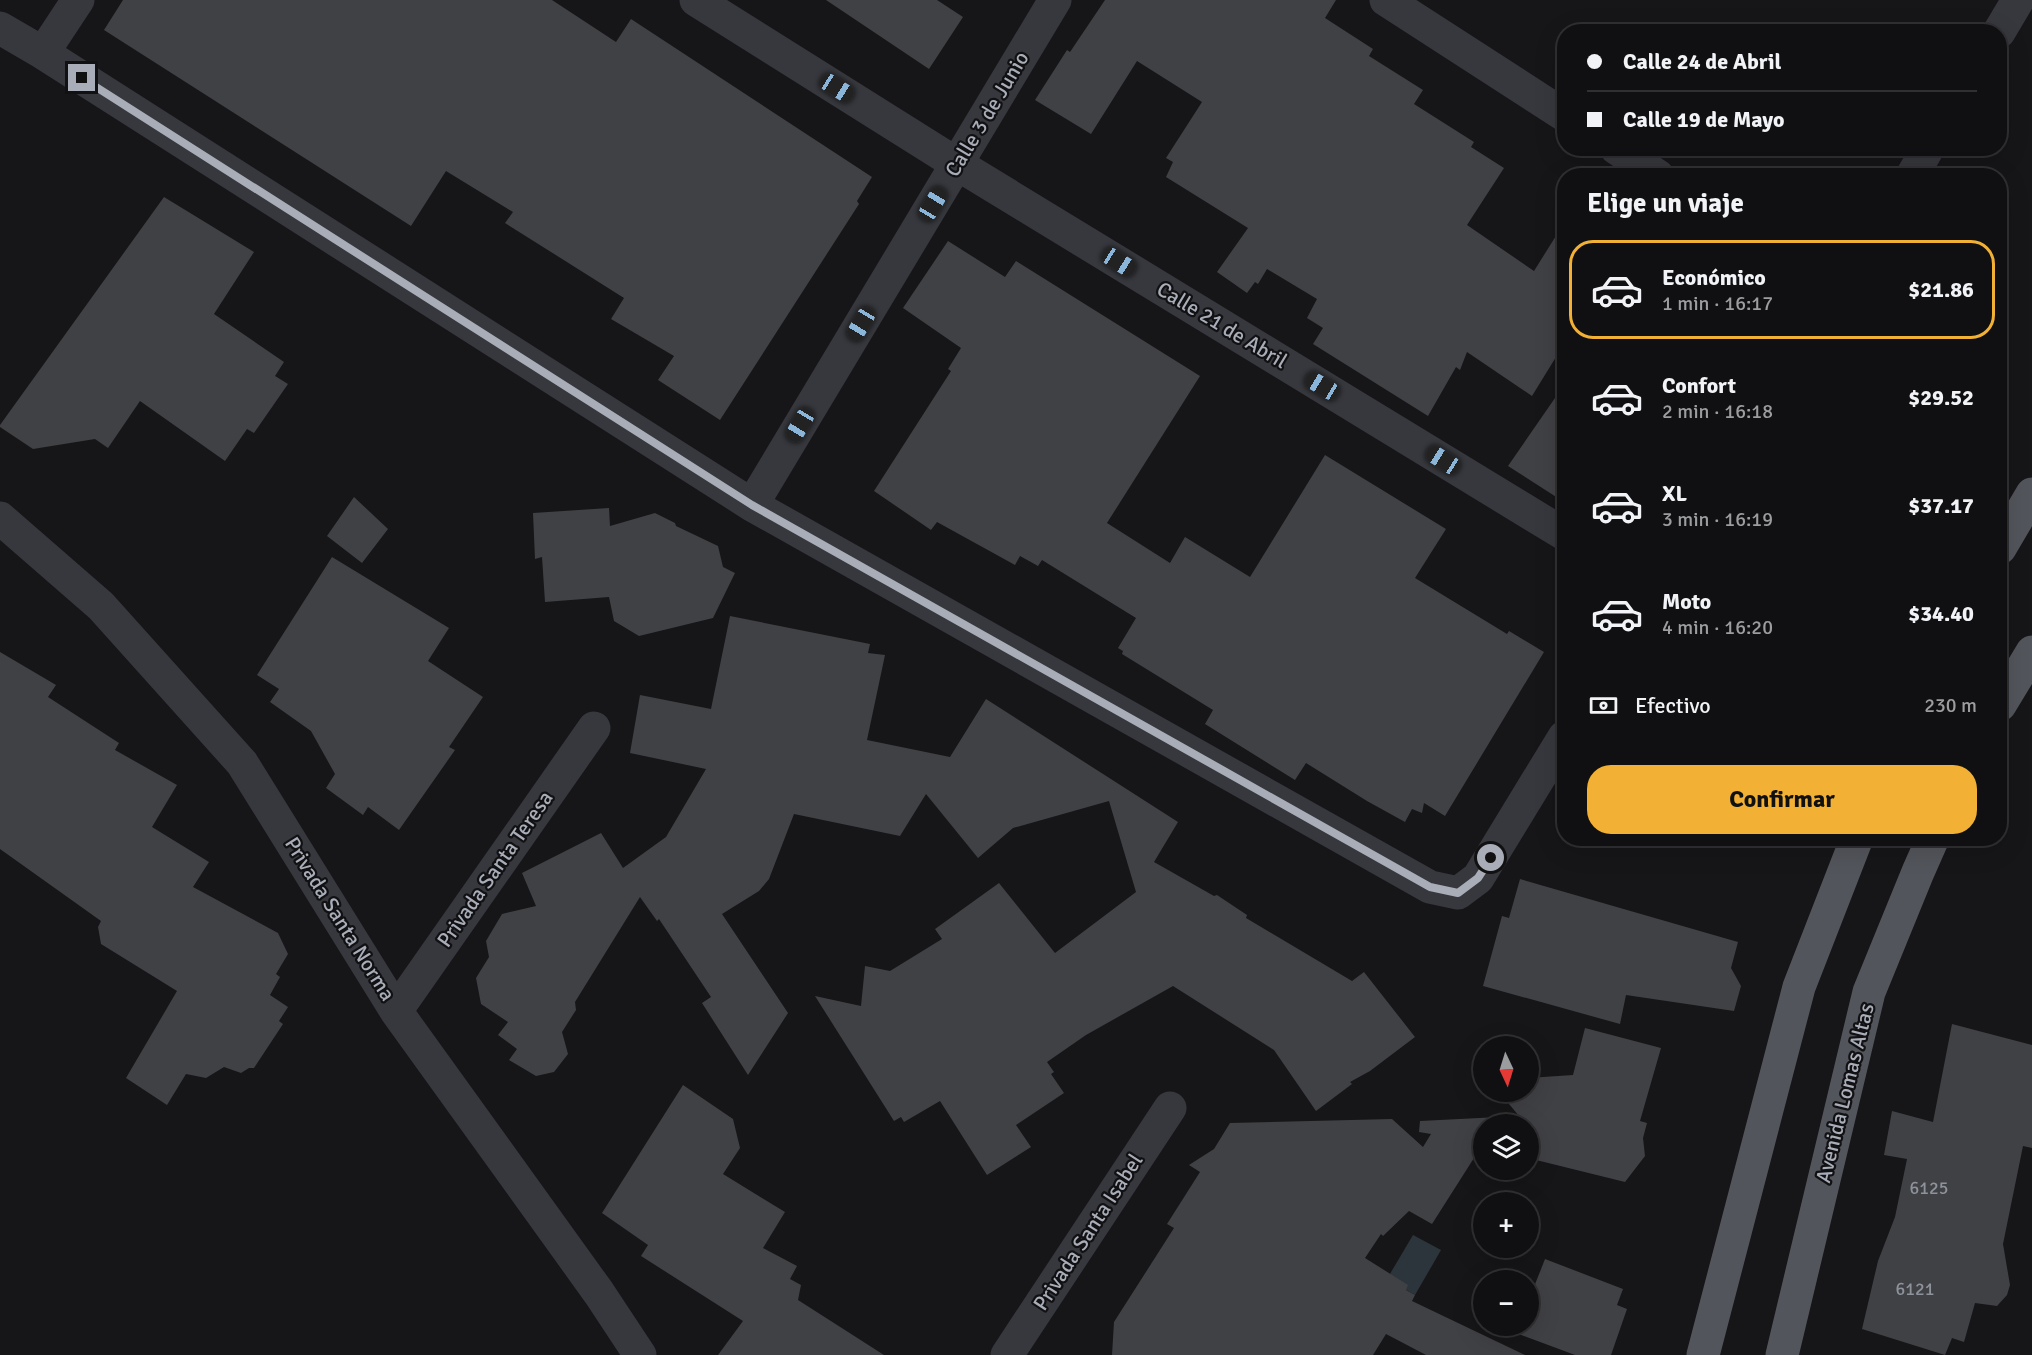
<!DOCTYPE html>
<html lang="es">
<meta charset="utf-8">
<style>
:root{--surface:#101012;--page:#1e1e20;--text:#f1f3f6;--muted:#9c9d9f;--line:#303032;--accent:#f2b134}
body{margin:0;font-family:Signika,sans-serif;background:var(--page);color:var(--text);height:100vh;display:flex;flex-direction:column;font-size:22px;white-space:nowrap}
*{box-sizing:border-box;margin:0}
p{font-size:20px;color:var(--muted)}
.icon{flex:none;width:33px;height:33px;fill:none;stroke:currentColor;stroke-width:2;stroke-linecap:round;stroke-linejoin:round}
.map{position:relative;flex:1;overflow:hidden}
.drawer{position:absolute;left:1557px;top:168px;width:450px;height:678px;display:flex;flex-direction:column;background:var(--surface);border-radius:24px;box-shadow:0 6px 24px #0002,0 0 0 2px var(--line)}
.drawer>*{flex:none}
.hud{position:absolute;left:1557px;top:24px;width:450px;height:132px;border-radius:24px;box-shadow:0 6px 24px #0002,0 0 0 2px var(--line);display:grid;align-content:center;height:132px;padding:0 30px;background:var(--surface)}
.needle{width:39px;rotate:176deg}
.tools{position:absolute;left:1473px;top:1036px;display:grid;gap:12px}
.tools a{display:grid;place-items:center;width:66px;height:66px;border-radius:50%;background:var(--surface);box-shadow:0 6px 24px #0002,0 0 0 2px var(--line);font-size:30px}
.end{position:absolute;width:27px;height:27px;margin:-14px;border:8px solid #a8adb8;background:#111;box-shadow:0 0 0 3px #111}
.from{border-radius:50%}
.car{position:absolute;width:18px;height:36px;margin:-18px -9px;border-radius:8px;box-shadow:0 0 4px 2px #0007;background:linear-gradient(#222 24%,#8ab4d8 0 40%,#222 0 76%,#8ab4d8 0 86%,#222 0)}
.hud b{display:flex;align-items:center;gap:21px;height:57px;font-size:22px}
.hud b+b{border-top:2px solid var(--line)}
.hud i{width:15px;height:15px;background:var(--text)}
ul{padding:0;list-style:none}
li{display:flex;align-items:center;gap:18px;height:99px;margin:0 12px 9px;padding:0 18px;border:3px solid transparent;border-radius:24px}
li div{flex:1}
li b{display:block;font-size:22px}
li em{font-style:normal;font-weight:700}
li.active{border-color:var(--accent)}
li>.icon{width:54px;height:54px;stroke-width:1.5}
h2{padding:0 30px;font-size:27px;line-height:72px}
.pay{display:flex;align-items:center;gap:15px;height:66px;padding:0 30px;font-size:22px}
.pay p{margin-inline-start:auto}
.button{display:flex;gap:12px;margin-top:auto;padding:12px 30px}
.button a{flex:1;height:69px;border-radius:24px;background:var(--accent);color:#111;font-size:24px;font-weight:700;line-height:69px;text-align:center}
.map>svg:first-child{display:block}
</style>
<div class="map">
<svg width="2032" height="1355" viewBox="0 0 2032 1355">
<rect width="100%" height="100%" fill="#161618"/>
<path fill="#2c353c" d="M1413 1235 1441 1250 1415 1295 1387 1279Z"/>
<path fill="#404145" d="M123 0H552L616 42 631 19 872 177 857 201 859 204 720 420 658 380 674 356 611 319 624 298 505 223 513 212 446 171 411 226 104 30Z
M826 0H937L963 17 929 69Z
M1105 0H1336L1325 18 1373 49 1369 56 1423 90 1414 104 1474 142 1471 147 1504 168 1467 225 1534 271 1564 223V344L1532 396 1467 352 1460 370 1456 367 1428 416 1313 344 1323 328 1307 318 1317 299 1267 269 1258 284 1255 282 1247 293 1217 272 1248 228 1166 177 1173 162 1166 158 1202 102 1137 61 1091 134 1035 100 1067 50 1070 52Z
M164 197 254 252 214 314 284 362 275 376 288 384 254 433 247 429 225 461 140 401 108 448 95 439 33 449 0 427V425Z
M948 241 1005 277 1016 261 1200 376 1107 523 1170 563 1185 537 1250 577 1325 455 1446 529 1415 578 1507 634 1509 631 1544 652 1445 816 1424 803 1422 813 1412 809 1405 822 1367 801 1306 763 1295 780 1205 724 1213 710 1122 654 1123 651 1118 648 1136 618 1042 560 1038 566 1020 556 1015 565 937 522 931 530 874 491 951 371 948 369 961 348 903 308Z
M1564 385V502L1508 466Z
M354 497 388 529 362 563 327 536Z
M609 508 610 526 655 513 675 523 676 526 718 546 723 567 735 573 713 618 639 636 614 621 609 597 545 602 542 557 535 559 533 513Z
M332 557 449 628 428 661 483 697 449 747 455 750 399 830 368 807 363 815 326 788 335 774 311 731 270 702 279 689 257 675Z
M730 616 870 644 868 653 885 655 867 740 950 757 986 699 1178 822 1154 862 1214 896 1217 895 1247 915 1246 918 1352 981 1364 972 1415 1037 1370 1071 1350 1082 1352 1084 1316 1111 1274 1050 1173 986 1086 1035 1047 1062 1054 1072 1051 1074 1064 1093 1016 1125 1031 1147 987 1175 940 1101 904 1122 901 1117 894 1121 815 996 861 1006 865 966 890 971 942 939 935 929 999 883 1055 953 1136 892 1109 801 1013 828 978 858 926 794 900 836 794 814 769 879 759 891 722 914 788 1013 748 1075 702 1003 711 997 659 919 657 921 640 897 575 1002 576 1010 562 1032 568 1054 554 1072 536 1076 509 1060 517 1049 498 1035 508 1022 481 1004 476 978 489 957 486 941 502 914 536 906 522 873 601 833 623 868 666 837 706 769 630 753 640 695 711 709Z
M0 652 56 685 48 697 119 743 115 750 177 785 152 827 209 862 193 887 278 933 288 954 276 974 280 977 270 995 288 1007 279 1021 283 1024 254 1068H249L241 1073 224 1067 206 1078 186 1074 167 1105 126 1078 177 991 101 944 98 927 101 921 0 849Z
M1520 879 1738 942 1731 968 1741 986 1734 1011 1626 995 1620 1024 1483 986 1502 916 1509 918Z
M1952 1024 2032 1045V1148L2023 1146 2003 1244 2010 1285 2007 1295 1997 1306 1975 1303 1964 1342 1952 1338 1945 1355 1862 1329 1878 1261 1895 1217 1907 1159 1884 1155 1892 1111 1933 1122Z
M1585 1028 1661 1048 1640 1121 1647 1123 1643 1138 1645 1156 1625 1182 1528 1158V1125H1484V1147H1481L1432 1224 1409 1211 1383 1236 1381 1234 1365 1258 1408 1285 1406 1290 1415 1295 1412 1301 1525 1355H1426L1386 1334 1373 1355H1112L1114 1322 1174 1228 1167 1224 1200 1172 1189 1165 1214 1149 1230 1123 1392 1119 1423 1147 1431 1134 1419 1132 1420 1121 1519 1116 1499 1092H1528V1078L1573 1075Z
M683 1085 733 1119 740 1148 723 1174 785 1212 763 1248 797 1266 790 1279 801 1285 798 1300 884 1355H718L743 1321 641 1256 648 1245 602 1213Z
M1545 1259 1623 1289 1617 1305 1627 1309 1611 1355H1575L1516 1333 1519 1326H1528V1302Z"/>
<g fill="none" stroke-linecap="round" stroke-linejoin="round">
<path stroke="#37383d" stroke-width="33" d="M696 0 957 164 1564 534
M1386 0 1564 115
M0 28 43 53 752 505 1430 887 1458 893 1478 878 1564 737
M1999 32 2018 0
M43 53 78 0
M1616 148 1658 176
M1912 176 1928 148
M752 505 1055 0
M0 518 101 606 242 763 396 1011 599 1293 640 1355
M396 1011 594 728
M1007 1355 1170 1108"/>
<path stroke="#53555c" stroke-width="33" d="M2000 548 2032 494
M2000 705 2032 652
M1703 1355 1799 987 1857 838
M1782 1355 1869 992 1918 872 1933 838"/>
</g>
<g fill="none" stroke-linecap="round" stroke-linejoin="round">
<path stroke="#a8adb8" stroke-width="8" d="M82 78 752 505 1430 887 1458 893 1478 878 1491 858"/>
</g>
<g text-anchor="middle" stroke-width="4.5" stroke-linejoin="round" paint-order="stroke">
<g font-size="18" fill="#8e929b">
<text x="1929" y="1194">6125</text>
<text x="1915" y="1295">6121</text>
</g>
<g font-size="21" fill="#a8adb8" stroke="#111113">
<text transform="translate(987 114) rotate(-59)" y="7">Calle 3 de Junio</text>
<text transform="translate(1222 325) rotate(31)" y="7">Calle 21 de Abril</text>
<text transform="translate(495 869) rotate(-55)" y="7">Privada Santa Teresa</text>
<text transform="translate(340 919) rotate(58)" y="7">Privada Santa Norma</text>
<text transform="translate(1845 1093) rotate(-76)" y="7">Avenida Lomas Altas</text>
<text transform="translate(1088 1232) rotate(-57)" y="7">Privada Santa Isabel</text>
</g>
</g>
</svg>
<div class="tools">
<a><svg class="needle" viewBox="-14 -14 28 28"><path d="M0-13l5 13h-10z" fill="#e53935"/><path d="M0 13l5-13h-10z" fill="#9c9d9f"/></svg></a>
<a><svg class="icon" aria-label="layers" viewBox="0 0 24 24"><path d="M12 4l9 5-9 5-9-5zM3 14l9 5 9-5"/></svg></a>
<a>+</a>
<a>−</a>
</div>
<i class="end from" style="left:1491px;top:858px"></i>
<i class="end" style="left:82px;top:78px"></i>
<i class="car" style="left:837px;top:88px;rotate:122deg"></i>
<i class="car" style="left:933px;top:204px;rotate:31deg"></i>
<i class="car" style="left:1119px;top:262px;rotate:122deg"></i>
<i class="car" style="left:861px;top:324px;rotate:211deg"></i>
<i class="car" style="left:1322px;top:386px;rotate:301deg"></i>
<i class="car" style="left:800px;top:425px;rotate:211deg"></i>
<i class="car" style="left:1443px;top:460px;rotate:302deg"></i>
<div class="hud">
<b><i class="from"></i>Calle 24 de Abril</b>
<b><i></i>Calle 19 de Mayo</b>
</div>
<section class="drawer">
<h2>Elige un viaje</h2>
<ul>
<li class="active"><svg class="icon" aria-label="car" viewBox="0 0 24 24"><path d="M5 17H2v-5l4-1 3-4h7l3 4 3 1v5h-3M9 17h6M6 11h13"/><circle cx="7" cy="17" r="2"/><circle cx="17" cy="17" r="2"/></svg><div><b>Económico</b><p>1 min · 16:17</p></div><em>$21.86</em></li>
<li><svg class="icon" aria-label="car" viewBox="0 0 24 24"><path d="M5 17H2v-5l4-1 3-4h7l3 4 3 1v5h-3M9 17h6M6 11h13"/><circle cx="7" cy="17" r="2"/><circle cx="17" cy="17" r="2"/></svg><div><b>Confort</b><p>2 min · 16:18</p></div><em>$29.52</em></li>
<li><svg class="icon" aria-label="car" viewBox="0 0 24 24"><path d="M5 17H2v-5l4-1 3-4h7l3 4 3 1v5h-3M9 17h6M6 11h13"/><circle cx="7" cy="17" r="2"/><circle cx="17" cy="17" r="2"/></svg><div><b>XL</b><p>3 min · 16:19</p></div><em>$37.17</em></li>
<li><svg class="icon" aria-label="car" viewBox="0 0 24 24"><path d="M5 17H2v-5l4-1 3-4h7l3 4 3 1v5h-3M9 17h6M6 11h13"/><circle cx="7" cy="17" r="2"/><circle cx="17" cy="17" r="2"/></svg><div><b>Moto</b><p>4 min · 16:20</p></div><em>$34.40</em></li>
</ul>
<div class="pay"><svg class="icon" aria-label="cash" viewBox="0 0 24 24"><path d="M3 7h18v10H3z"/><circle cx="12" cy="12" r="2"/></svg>Efectivo<p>230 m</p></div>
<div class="button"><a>Confirmar</a></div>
</section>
</div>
